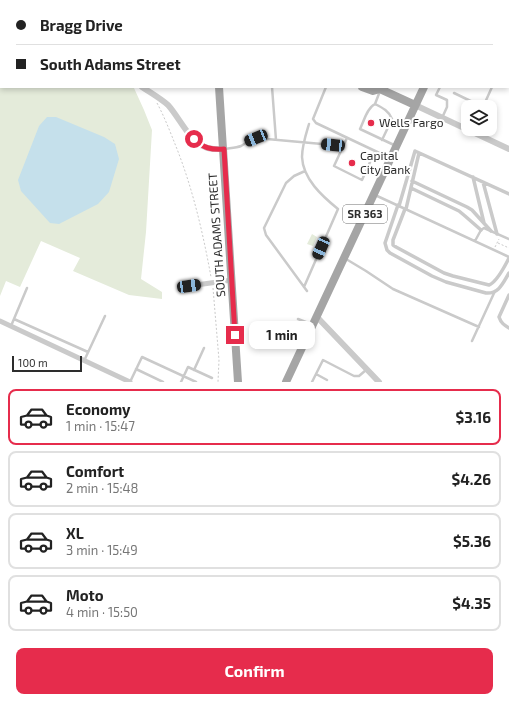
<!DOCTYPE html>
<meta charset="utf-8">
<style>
:root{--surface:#fff;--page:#f6f6f6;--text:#222;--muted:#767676;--line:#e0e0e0;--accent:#e62c4c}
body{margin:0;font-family:"Exo 2",sans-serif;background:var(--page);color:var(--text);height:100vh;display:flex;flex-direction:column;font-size:15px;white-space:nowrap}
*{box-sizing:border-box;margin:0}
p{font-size:13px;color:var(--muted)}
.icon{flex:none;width:22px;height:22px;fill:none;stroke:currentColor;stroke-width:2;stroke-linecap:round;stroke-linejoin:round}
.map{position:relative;height:382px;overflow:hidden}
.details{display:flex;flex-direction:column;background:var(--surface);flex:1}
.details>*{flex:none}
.guide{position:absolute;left:0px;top:0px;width:509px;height:88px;box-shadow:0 2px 6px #0003;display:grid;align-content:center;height:88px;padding:0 16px;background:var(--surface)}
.tools{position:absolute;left:461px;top:100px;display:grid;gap:8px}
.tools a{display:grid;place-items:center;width:36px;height:36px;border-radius:8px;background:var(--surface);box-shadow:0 2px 6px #0003;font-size:20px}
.scale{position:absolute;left:12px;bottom:10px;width:70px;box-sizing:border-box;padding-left:4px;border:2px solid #2d2d2d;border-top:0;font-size:11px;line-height:14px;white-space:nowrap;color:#2d2d2d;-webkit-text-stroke:3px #fff;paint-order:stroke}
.end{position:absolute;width:18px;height:18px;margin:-9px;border:5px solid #e62c4c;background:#fff;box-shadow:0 0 0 2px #fff}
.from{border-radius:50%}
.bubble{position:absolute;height:28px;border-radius:8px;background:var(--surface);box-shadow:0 2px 6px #0003;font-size:13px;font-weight:700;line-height:28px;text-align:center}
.car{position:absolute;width:12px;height:24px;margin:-12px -6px;border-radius:5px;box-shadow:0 0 3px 1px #0007;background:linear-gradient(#222 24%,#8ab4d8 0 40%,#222 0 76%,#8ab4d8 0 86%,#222 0)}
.guide b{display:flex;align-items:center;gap:14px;height:38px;font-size:15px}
.guide b+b{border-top:1px solid var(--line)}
.guide i{width:10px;height:10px;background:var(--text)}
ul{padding:7px 0 0;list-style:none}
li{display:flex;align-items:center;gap:12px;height:56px;margin:0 8px 6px;padding:0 8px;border:2px solid var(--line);border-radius:8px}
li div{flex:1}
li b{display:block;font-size:15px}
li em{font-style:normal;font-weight:700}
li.on{border-color:var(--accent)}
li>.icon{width:36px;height:36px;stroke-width:1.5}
.primary-button{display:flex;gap:8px;margin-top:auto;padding:8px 16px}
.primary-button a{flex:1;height:46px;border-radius:8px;background:var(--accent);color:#fff;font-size:16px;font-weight:700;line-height:46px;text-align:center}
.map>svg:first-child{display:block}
</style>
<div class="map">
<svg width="509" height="382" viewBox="0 0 509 382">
<rect width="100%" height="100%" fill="#fff"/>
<path fill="#e4ebda" d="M0 13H1V87H133L134 88 144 110 152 130 146 232 141 279 162 292V299L129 295 73 271 80 258 41 241 20 287 6 281 0 296Z
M312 234 317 237 313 246 307 244Z"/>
<path fill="#c5e0eb" d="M102 0H176V1H103Z
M47 117H56L104 137 115 144 119 159 109 192 98 204 59 224 50 223 21 191 18 180 39 126Z"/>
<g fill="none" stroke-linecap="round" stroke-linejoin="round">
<path stroke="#cacaca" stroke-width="1" stroke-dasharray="2 2" stroke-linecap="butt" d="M93 0 94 1
M157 103C165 118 171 134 177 149 193 190 203 233 211 277
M498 243 509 248
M495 247 499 239
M213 288 219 360 218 382"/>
<path stroke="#cacaca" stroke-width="2.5" d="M12 0 13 1
M368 0 370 1
M258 1V0
M277 1V0
M325 1 326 0
M418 1 419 0
M494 1 495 0
M508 23H509
M272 87 276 140
M326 87 313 119 316 123 390 158
M440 87 436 95 447 100V107L442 118
M380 91 375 104C367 108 364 121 360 129L394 145
M454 93 483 107 492 87
M375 104C383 108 389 111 392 119L382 140
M464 127 468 118
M347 138 334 166 362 180 375 151
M224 149C230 148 236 148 241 146 246 143 250 140 256 138L333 145
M305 171 294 176 286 183 264 228 266 235 307 291
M375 195 509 257
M475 241 481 230 484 228 509 239
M346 259 366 271 393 289 479 327
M304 287 338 209C322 196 303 179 302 157 302 146 306 134 309 124
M14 319 88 352
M298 319 311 324
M11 326 27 288
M472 341 495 291
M84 361 105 316
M136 369 163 382
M194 370 204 348
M316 374 323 360 354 376H359L366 370
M130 382 142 357 196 382
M181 382 188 367 212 378
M312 382 316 374 327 380"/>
<path stroke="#cacaca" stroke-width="3.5" d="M473 177 484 223
M412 181 467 207 472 210 491 231
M483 182 497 234
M411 188 459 211 465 216 481 230
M398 205 385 243 387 250 390 253 432 276 446 282 486 293C499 294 503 283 509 273
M399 206 415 151 509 194
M405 209 393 240V245L396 247 444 273 453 276 489 285C497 282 505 266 509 258
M406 209 419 153
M509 295 499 317C501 323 504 325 509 328"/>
<path stroke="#cacaca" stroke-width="5" d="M189 286 232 280
M0 321 130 382"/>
<path stroke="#cacaca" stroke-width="6" d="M63 0 64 1
M142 87C151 93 160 98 168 105 179 117 190 142 205 147 211 150 217 149 223 149
M415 105 509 149
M317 317 379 382"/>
<path stroke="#b7b7b7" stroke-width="7" d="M227 1V0"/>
<path stroke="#a5a5a5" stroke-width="8" d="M458 1V0
M469 1V0
M219 87 238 382
M362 87 373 91 380 89
M378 87 380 89 415 105
M286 382 424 87"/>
</g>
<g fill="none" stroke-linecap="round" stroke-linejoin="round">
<path stroke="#e62c4c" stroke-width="5" d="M194 139C203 148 211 150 224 149L235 335"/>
</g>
<g fill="#e62c4c" stroke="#fff" stroke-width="1.5">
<circle cx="371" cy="123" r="4"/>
<circle cx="352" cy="163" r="4"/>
</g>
<g text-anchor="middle" stroke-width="4" stroke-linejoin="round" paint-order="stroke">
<rect fill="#fff" stroke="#6c6c6c" stroke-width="1" x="343" y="205" width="44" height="18" rx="3"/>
<g font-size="11" font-weight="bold" fill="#2d2d2d">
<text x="365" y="218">SR 363</text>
</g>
<g font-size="12" fill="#2d2d2d" stroke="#fff" text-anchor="start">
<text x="379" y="127">Wells Fargo</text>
<text x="360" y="160">Capital<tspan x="360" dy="14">City Bank</tspan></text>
</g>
<g font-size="12" fill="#2d2d2d" stroke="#fff">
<text transform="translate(217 235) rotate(-94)" y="4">SOUTH ADAMS STREET</text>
</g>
</g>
</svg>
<div class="tools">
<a><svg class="icon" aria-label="layers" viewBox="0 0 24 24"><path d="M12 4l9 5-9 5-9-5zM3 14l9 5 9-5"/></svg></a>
</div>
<div class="scale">100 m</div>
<i class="end from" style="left:194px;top:139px"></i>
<i class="end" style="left:235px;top:335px"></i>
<div class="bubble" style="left:249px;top:321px;width:66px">1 min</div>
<i class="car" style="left:256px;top:138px;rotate:248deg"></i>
<i class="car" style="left:333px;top:145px;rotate:276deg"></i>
<i class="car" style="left:321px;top:248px;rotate:204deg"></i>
<i class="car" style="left:189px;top:286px;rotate:82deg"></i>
<div class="guide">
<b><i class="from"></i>Bragg Drive</b>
<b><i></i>South Adams Street</b>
</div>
</div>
<section class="details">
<ul>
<li class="on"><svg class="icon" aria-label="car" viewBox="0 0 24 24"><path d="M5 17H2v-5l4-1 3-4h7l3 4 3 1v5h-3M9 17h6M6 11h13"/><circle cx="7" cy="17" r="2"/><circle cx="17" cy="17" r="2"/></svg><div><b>Economy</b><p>1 min · 15:47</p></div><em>$3.16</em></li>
<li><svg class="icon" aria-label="car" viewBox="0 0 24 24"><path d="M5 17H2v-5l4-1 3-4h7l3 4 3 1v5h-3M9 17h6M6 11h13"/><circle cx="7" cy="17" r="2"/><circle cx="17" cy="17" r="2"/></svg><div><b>Comfort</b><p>2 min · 15:48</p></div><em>$4.26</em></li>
<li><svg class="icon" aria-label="car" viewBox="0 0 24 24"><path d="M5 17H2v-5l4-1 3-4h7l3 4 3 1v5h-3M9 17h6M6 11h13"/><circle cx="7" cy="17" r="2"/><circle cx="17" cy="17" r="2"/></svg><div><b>XL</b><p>3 min · 15:49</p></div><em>$5.36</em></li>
<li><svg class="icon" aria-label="car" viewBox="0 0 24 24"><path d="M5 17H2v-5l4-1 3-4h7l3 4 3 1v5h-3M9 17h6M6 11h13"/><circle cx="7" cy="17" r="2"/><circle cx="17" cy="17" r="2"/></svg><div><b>Moto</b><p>4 min · 15:50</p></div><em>$4.35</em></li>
</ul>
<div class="primary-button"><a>Confirm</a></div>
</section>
